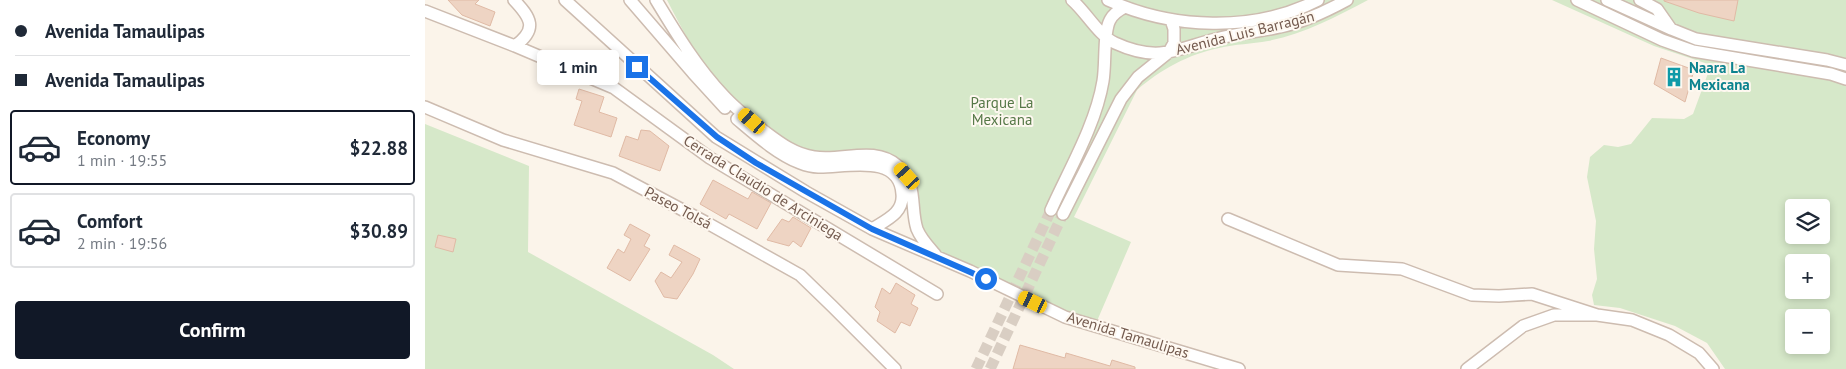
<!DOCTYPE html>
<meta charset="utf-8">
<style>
:root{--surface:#fff;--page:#f6f6f7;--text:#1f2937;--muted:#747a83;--line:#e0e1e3;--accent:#111827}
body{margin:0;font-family:"PT Sans",sans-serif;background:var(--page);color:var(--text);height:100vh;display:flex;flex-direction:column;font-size:19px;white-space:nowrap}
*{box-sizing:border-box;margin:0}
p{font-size:16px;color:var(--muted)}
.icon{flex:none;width:28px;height:28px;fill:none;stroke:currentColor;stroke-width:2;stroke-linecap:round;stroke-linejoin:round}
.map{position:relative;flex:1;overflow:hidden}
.sheet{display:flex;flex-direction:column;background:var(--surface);width:425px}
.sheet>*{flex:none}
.top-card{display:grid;align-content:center;height:110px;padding:0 15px;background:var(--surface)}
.tools{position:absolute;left:1360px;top:199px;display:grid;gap:10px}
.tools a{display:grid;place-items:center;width:45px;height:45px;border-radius:5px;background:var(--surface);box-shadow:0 2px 8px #0003;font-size:25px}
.end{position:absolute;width:22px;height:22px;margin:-11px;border:6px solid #1a73e8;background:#fff;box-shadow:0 0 0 2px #fff}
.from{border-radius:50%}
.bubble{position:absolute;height:35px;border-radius:5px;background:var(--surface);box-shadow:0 2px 8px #0003;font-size:16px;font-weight:700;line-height:35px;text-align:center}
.car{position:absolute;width:15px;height:30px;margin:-15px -8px;border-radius:6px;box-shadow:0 0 4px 1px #0007;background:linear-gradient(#f5c518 24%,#345 0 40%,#f5c518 0 76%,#345 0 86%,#f5c518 0)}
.top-card b{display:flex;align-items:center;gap:18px;height:48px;font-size:19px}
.top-card b+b{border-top:1px solid var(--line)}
.top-card i{width:12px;height:12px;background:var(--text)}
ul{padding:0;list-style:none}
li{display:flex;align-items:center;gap:15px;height:75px;margin:0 10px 8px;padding:0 5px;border:2px solid var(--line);border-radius:5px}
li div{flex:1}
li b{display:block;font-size:19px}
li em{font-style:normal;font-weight:700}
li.on{border-color:var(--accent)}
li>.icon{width:45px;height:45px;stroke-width:1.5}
.primary-button{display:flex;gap:10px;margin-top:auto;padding:10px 15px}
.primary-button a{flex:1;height:58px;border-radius:5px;background:var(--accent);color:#fff;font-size:20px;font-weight:700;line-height:58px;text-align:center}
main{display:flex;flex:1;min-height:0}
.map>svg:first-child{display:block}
</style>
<main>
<section class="sheet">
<div class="top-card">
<b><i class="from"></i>Avenida Tamaulipas</b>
<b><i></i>Avenida Tamaulipas</b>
</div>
<ul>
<li class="on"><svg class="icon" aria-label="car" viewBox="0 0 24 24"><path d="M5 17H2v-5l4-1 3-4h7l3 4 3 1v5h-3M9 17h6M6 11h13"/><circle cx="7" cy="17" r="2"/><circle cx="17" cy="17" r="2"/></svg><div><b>Economy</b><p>1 min · 19:55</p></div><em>$22.88</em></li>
<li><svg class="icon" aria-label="car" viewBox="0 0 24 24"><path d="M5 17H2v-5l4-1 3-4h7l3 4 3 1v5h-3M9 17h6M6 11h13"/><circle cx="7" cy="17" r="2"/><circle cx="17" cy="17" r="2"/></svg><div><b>Comfort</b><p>2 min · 19:56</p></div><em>$30.89</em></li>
</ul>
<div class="primary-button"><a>Confirm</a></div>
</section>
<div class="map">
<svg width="1421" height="369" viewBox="0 0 1421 369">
<rect width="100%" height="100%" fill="#fbf4ea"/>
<path fill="#d6e8c9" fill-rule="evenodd" d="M242 0H943C911 17 879 34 843 41 827 44 810 44 794 48 764 54 735 70 712 90L649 217 706 242 672 321 654 316 597 292 511 253 497 234 488 182 393 153C374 150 361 141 346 129 330 117 313 105 299 90 275 64 258 31 242 0Z
M1127 0H1421V369H1300L1282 343 1250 326 1195 308 1169 305 1167 295 1172 279 1169 249 1171 221 1162 177 1165 157 1179 145 1193 147 1206 144 1227 118 1259 119 1268 114 1286 65 1229 46ZM1369 208H1396V235H1369ZM1369 262H1396V290H1369ZM1369 318H1396V345H1369Z
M0 124 104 166 103 252 288 355 309 369H0Z"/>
<path fill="#eed4c3" stroke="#e0baa5" d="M23 0H54L50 4 70 12 65 26 37 15Z
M1239 0H1313L1309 21 1274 13 1239 1Z
M1236 58 1269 70 1260 102 1229 84Z
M154 89 179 97 174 112 192 118 186 137 149 125 157 101 151 99Z
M216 130 225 131 244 146 235 171 194 156 201 136 213 140Z
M288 180 323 199 327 192 346 203 332 229 304 214 301 219 275 204Z
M368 217 386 228 376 247 368 241 364 246 342 240 357 219 364 222Z
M205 224 225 235 219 246 225 249 205 281 182 268 193 249 199 253 206 239 199 235Z
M13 235 31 239 28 252 10 247Z
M249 245 275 259 268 274 252 299 239 297 230 281 236 272 246 278 257 262 244 255Z
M471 283 490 295 486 304 493 308 485 326 476 322 470 333 452 321 455 312 450 307 457 288 465 294Z
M595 345 640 358 641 353 685 366 687 360 710 367V369H588Z"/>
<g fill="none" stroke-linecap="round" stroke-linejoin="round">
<path stroke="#d9cec3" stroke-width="11" stroke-dasharray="11 5.5" stroke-linecap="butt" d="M551 369 626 210
M565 369 638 214"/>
<defs>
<path id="minor" d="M89 0C106 18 113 29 90 46
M140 0 291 137 381 192 447 229 545 271 640 317 814 369
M205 0 268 73 300 108
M231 0C251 33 272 68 299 96 311 109 325 120 339 131 355 143 369 154 389 157 417 162 449 145 473 166 493 183 485 208 492 229 496 239 503 246 510 254
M647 0C661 12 674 36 690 43 703 49 720 54 735 53 754 52 772 43 791 39 812 33 834 32 855 27 879 22 900 12 922 0
M683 0C747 29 828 33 893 0
M1152 0 1237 40 1268 51 1406 74 1421 79
M1182 0 1246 29 1271 39 1402 60 1421 65
M1215 0 1232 9 1246 29
M0 11 90 46 189 88 285 158 512 294
M0 107 78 140 188 173 284 224 375 275 408 307 470 369
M312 119C331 135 352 154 375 163 380 165 387 167 393 167 419 168 475 152 477 194 479 213 461 220 447 229
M626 210C644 170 671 124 678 81 681 64 678 33 685 20 688 14 694 10 700 7
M638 214 696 99 713 77 744 52 749 43V29L746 20
M803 219 913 265 977 269 1047 295 1074 296 1107 294 1172 315
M1042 369 1098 326 1129 315H1172L1207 320 1244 335 1274 353 1288 369"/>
</defs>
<use href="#minor" stroke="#cdbcb0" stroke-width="14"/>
<use href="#minor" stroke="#fff" stroke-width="11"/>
</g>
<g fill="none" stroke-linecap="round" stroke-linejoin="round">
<path stroke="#1a73e8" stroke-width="6" d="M212 67 292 137 331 163 447 229 561 279"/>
</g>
<defs>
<symbol id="building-bare" viewBox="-9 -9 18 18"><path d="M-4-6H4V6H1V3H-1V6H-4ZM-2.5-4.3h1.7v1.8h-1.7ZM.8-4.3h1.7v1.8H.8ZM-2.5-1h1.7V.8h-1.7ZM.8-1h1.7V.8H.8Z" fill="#0f9aa8" stroke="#fef8f0" stroke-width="2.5" paint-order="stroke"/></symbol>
</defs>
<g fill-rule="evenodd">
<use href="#building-bare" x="1235" y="63" width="28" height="28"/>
</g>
<g text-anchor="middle" stroke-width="4" stroke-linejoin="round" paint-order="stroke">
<g font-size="15" fill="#745b4f" stroke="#fef8f0">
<text transform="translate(820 33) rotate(-14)" y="5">Avenida Luis Barragán</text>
<text transform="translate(338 188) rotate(32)" y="5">Cerrada Claudio de Arciniega</text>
<text transform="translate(253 208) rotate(28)" y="5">Paseo Tolsá</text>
<text transform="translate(703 335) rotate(17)" y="5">Avenida Tamaulipas</text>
</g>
<g font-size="15" font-weight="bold" fill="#0d838f" stroke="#fef8f0" text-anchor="start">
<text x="1264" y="73">Naara La<tspan x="1264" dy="17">Mexicana</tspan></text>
</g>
<g font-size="15" fill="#567847" stroke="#fef8f0">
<text x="577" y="108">Parque La<tspan x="577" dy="17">Mexicana</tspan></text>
</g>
</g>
</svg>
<div class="tools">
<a><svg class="icon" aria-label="layers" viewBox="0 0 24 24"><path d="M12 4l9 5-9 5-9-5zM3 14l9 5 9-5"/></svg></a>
<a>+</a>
<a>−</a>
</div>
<i class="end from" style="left:561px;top:279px"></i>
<i class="end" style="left:212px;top:67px"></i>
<div class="bubble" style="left:112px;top:50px;width:82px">1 min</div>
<i class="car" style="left:327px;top:121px;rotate:311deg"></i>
<i class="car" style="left:482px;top:176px;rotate:318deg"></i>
<i class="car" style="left:608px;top:302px;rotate:296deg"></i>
</div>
</main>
